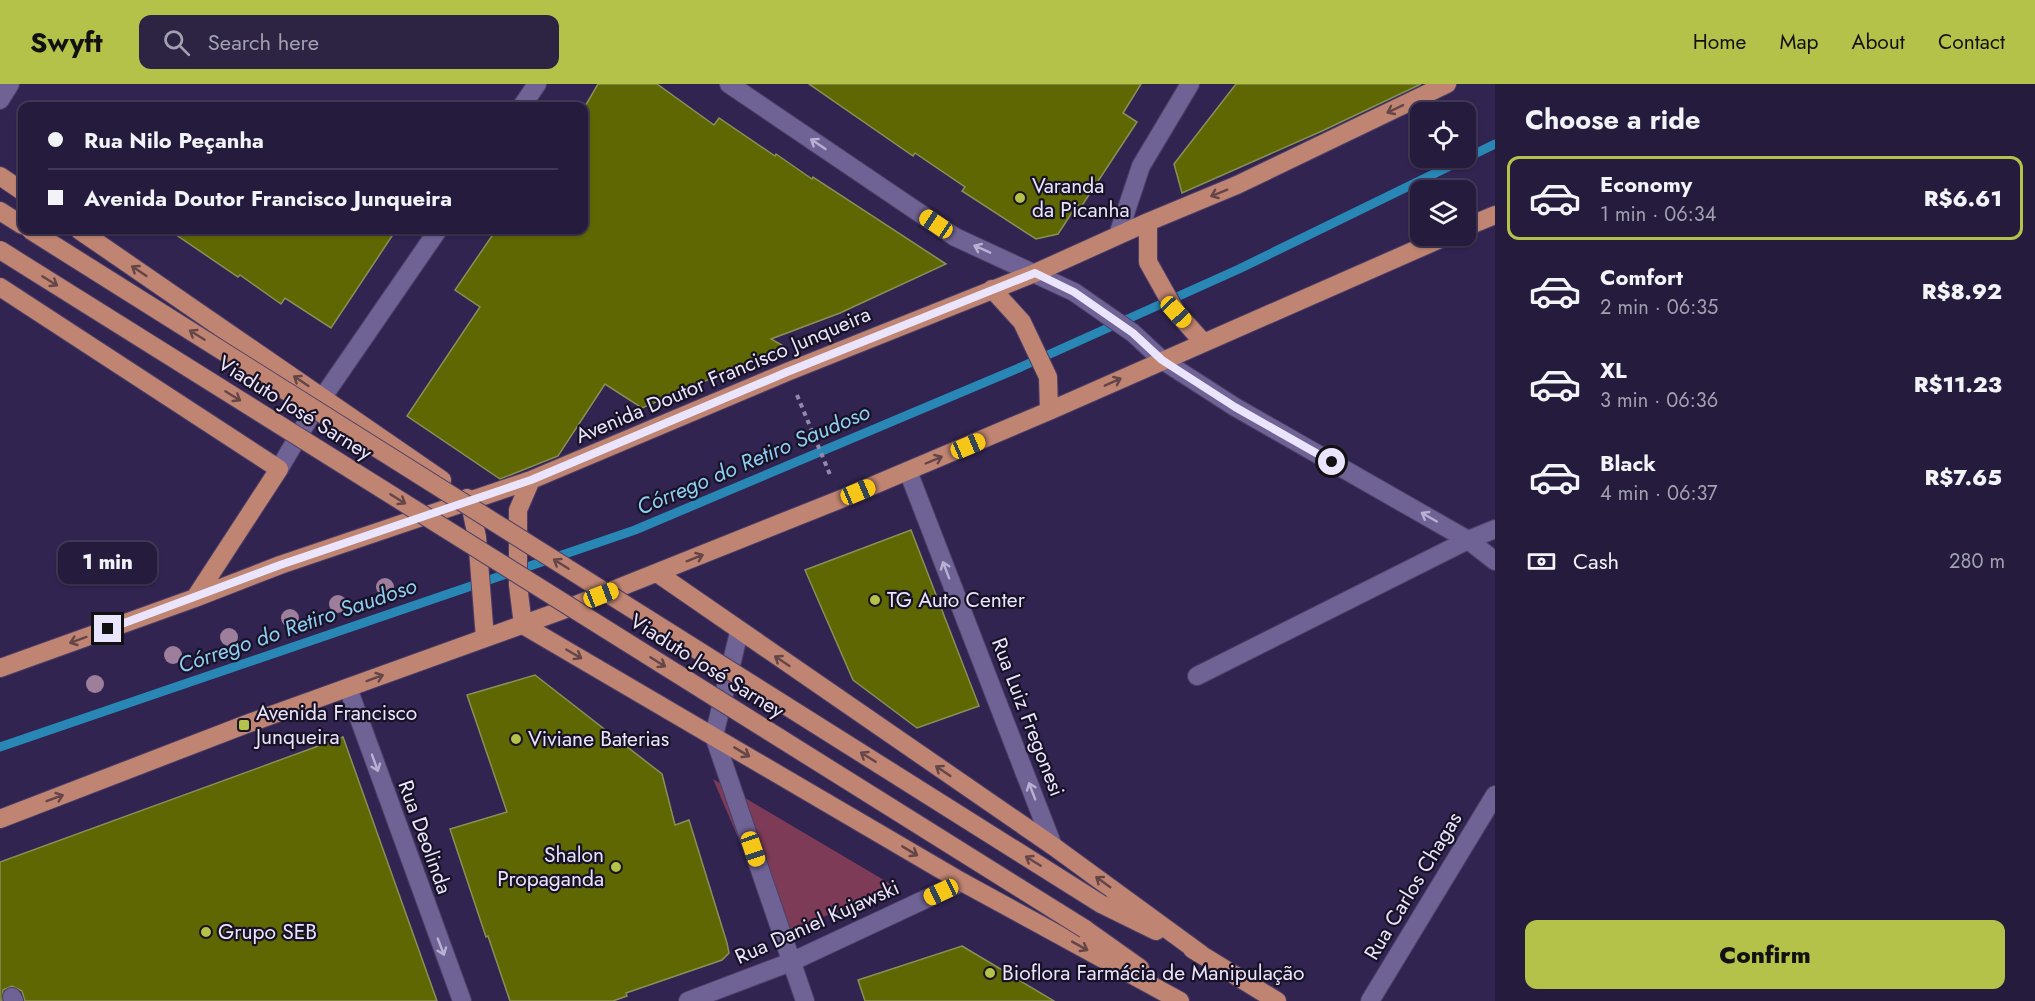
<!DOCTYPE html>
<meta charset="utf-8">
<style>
:root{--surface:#251b3d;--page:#2d2444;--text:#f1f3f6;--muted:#a3a1b0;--line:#423957;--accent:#b5c249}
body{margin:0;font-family:Jost,sans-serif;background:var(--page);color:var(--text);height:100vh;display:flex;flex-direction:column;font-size:22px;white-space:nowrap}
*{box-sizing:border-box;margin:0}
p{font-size:20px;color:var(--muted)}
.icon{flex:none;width:33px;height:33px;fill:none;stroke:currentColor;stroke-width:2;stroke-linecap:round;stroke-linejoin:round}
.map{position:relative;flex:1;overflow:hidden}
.drawer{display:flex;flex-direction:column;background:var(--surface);width:540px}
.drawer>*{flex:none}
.banner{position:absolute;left:18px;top:18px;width:570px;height:132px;border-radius:12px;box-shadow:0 2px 4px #0004,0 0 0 2px var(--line);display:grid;align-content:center;height:132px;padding:0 30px;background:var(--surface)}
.buttons{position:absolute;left:1410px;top:18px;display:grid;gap:12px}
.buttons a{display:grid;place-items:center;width:66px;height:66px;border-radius:12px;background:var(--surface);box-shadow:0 2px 4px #0004,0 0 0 2px var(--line);font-size:30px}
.end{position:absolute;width:27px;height:27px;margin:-14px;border:8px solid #eae5fc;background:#111;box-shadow:0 0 0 3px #111}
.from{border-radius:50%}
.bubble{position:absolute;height:42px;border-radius:12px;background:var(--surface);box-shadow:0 2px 4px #0004,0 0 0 2px var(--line);font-size:20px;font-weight:800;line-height:42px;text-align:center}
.car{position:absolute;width:18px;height:36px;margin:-18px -9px;border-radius:8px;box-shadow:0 0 4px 2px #0007;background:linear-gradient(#f5c518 24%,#345 0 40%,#f5c518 0 76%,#345 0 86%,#f5c518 0)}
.banner b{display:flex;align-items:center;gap:21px;height:57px;font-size:22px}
.banner b+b{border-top:2px solid var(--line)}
.banner i{width:15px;height:15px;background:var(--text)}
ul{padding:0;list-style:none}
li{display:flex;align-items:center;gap:18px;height:84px;margin:0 12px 9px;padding:0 18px;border:3px solid transparent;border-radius:12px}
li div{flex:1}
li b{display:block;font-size:22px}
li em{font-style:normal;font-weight:800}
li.active{border-color:var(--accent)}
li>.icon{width:54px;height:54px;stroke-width:1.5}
h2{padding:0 30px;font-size:27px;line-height:72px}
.pay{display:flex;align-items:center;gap:15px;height:66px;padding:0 30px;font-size:22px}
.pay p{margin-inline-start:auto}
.primary-button{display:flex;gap:12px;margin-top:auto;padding:12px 30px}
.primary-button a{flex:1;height:69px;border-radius:12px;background:var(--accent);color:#111;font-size:24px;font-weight:800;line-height:69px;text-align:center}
header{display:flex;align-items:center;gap:36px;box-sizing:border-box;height:84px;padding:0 30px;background:var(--accent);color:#111}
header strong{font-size:28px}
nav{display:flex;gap:33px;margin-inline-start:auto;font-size:21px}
.search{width:420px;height:54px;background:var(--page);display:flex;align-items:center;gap:15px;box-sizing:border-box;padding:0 21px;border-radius:12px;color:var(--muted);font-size:22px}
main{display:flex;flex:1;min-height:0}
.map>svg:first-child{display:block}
</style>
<header>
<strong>Swyft</strong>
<div class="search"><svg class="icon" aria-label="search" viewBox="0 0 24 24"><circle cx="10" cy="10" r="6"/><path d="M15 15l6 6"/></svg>Search here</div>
<nav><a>Home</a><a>Map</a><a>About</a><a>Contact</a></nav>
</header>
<main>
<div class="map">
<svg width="1495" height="917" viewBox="0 0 1495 917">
<rect width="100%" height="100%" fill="#312451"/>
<path fill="#7e3b58" d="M713 695 899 805 779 849Z"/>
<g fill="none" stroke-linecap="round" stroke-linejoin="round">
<path stroke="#2987b5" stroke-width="9" d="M0 663 635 446 1021 283 1239 185 1495 60"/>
</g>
<path fill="#5f6703" stroke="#899057" stroke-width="1.5" d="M598 0H657L714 41 719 34 775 72 776 70 812 95 813 93 946 180 840 229 771 255 785 263 642 324 605 300 558 372 500 395 407 332 480 223 455 206 496 146H584V24Z
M809 0H1141L1123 29 1137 38 1081 123 1077 121 1058 150 1036 155 962 107 965 103 915 69 913 72Z
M1236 0H1421L1322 47 1182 109 1174 80Z
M169 146H396L331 244 285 214 281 220 240 191 238 193Z
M911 446 979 622 917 644 853 596 805 486Z
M535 591 662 690 675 741 689 736 727 859 729 869 722 876 626 909 627 912 613 917H510L488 852 486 853 450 745 507 728 467 611Z
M343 653 437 917H25L22 907 12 902 3 906 2 917H0V778Z
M962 862 1054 917H865L858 896Z"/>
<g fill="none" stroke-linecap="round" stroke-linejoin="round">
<defs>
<path id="lane" d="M1197 592 1468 456
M12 913 14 917"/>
<path id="street" d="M729 0 955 153 1074 208 1133 249 1162 276 1235 323 1468 456 1495 477
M0 16 10 0
M522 22 537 0
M1118 151 1141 82 1190 0
M279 385 314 326 438 146
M908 387 1053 762
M1468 456 1495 445
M739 548 714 652 805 917
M348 604 462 917
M688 917 791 878 962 798
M1370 917 1495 711"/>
<path id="primary" d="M0 92 22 107
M0 127 22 141
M1148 138V178L1176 228 1203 258
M1466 143 1495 131
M79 146 442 396
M0 203 279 385 195 514
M992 205 1022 238 1048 293 1049 327
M467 414 469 415 477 453 485 554
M657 489 1053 762 1201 870
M523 541 962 798 1180 917
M523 541 518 501V426L531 396
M0 584 195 514 280 481 531 396 787 288 1035 189 1148 138 1237 101 1447 0
M0 735 244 641 563 526 841 415 1049 327 1447 152
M1101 820 1156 847
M1085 845 1140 884
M1192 865 1277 917"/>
</defs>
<use href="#lane" stroke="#4c3f66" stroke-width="20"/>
<use href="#street" stroke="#4c3f66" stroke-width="20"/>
<use href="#primary" stroke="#4c3f66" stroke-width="20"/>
<path stroke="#928aab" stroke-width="4" stroke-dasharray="4.5 4.5" stroke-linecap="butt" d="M797 311 831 393"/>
<use href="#lane" stroke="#6f6295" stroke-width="18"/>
<use href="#street" stroke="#6f6295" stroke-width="18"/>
<use href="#primary" stroke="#c08472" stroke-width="18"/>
<defs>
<path id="primary-bridge" d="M30 146 1101 820
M0 166 1085 845"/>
</defs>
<use href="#primary-bridge" stroke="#4c3f66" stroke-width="20" stroke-linecap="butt"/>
<use href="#primary-bridge" stroke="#c08472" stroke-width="18"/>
</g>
<g fill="#9d7e9b">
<circle cx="385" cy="503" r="9"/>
<circle cx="338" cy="520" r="9"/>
<circle cx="290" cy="534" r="9"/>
<circle cx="229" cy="553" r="9"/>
<circle cx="173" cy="571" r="9"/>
<circle cx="95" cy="600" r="9"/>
</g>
<defs><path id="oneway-shaft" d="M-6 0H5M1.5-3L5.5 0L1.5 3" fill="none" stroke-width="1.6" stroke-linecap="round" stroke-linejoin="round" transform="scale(1.5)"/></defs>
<g stroke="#644548">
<use href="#oneway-shaft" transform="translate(1395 25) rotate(154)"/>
<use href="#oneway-shaft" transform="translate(1219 109) rotate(158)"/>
<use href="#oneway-shaft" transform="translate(139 187) rotate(-146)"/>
<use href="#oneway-shaft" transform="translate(50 197) rotate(32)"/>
<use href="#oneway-shaft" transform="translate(197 251) rotate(-148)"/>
<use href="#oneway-shaft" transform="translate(301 297) rotate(-146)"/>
<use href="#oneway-shaft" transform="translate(1113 298) rotate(-24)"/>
<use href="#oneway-shaft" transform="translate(233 312) rotate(32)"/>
<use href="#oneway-shaft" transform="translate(934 376) rotate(-23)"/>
<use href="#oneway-shaft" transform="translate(398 415) rotate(32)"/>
<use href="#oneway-shaft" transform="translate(695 474) rotate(-22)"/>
<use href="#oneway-shaft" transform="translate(561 480) rotate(-148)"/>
<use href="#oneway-shaft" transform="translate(78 556) rotate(160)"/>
<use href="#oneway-shaft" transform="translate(574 570) rotate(30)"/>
<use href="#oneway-shaft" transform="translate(782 577) rotate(-146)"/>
<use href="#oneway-shaft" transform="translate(658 578) rotate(32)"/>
<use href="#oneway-shaft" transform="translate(375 594) rotate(-20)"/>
<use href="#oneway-shaft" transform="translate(742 668) rotate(31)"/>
<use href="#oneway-shaft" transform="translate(868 673) rotate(-148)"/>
<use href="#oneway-shaft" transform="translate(943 687) rotate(-146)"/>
<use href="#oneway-shaft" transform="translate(55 714) rotate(-21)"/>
<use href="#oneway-shaft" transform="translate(910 767) rotate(31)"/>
<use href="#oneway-shaft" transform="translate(1033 777) rotate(-148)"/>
<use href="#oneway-shaft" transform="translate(1103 798) rotate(-144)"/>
<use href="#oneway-shaft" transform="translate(1080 862) rotate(29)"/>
</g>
<g stroke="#b9b1d3">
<use href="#oneway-shaft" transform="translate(818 60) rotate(-146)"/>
<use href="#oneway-shaft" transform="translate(982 165) rotate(-156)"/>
<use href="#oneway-shaft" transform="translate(1429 433) rotate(-150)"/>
<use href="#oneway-shaft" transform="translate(946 486) rotate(-111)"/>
<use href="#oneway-shaft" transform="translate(375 679) rotate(70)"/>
<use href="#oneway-shaft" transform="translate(1032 707) rotate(-111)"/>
<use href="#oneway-shaft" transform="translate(441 863) rotate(69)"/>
</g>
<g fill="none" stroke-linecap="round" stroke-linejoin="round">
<path stroke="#eae5fc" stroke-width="8" d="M108 545 280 481 531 396 787 288 1035 189 1074 208 1133 249 1162 276 1235 323 1332 378"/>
</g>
<g fill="#b5c249" stroke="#181226" stroke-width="2">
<circle cx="1020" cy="114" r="6"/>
<circle cx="875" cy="516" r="6"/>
<rect x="238" y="635" width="12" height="12" rx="3"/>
<circle cx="516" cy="655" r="6"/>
<circle cx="616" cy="783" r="6"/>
<circle cx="206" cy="848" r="6"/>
<circle cx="990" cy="889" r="6"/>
</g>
<g text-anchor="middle" stroke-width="4.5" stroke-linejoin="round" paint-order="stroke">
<g font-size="21" fill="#eae5fc" stroke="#181226" text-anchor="start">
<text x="1032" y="109">Varanda<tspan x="1032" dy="24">da Picanha</tspan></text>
<text x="887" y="523">TG Auto Center</text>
<text x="256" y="636">Avenida Francisco<tspan x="256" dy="24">Junqueira</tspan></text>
<text x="528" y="662">Viviane Baterias</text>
<text x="604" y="778" text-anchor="end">Shalon<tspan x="604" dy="24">Propaganda</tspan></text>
<text x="218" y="855">Grupo SEB</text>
<text x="1002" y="896">Bioflora Farmácia de Manipulação</text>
</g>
<g font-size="21" fill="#eae5fc" stroke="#181226">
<text transform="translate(723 291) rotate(-23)" y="7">Avenida Doutor Francisco Junqueira</text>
<text transform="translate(295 324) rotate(32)" y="7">Viaduto José Sarney</text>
<text transform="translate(707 582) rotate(32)" y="7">Viaduto José Sarney</text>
<text transform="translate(1028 633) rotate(69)" y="7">Rua Luiz Fregonesi</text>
<text transform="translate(425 753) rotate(70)" y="7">Rua Deolinda</text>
<text transform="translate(1413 802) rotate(-59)" y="7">Rua Carlos Chagas</text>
<text transform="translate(817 838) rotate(-24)" y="7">Rua Daniel Kujawski</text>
</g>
<g font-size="22" font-style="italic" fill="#8ecef4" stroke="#181226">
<text transform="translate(753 375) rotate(-23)" y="8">Córrego do Retiro Saudoso</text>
<text transform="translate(297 541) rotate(-19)" y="8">Córrego do Retiro Saudoso</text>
</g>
</g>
</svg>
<div class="buttons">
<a><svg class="icon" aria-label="locate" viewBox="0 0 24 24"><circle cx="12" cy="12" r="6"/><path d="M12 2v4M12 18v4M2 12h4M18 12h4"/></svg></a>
<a><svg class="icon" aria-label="layers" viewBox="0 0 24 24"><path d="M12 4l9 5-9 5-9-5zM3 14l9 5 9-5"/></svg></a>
</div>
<i class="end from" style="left:1332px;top:378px"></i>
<i class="end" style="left:108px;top:545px"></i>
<div class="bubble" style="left:58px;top:458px;width:99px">1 min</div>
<i class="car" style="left:936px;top:140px;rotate:304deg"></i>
<i class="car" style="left:1176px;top:228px;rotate:137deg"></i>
<i class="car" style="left:968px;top:362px;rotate:67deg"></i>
<i class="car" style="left:858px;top:408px;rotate:67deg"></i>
<i class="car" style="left:601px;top:511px;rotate:69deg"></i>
<i class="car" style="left:753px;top:765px;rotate:161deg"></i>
<i class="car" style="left:941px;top:808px;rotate:245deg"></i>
<div class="banner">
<b><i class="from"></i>Rua Nilo Peçanha</b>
<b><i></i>Avenida Doutor Francisco Junqueira</b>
</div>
</div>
<section class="drawer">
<h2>Choose a ride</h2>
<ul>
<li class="active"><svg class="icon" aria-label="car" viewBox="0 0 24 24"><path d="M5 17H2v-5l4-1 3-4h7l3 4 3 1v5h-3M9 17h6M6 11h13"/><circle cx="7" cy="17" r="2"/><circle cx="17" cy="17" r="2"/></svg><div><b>Economy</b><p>1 min · 06:34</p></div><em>R$6.61</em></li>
<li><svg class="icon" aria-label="car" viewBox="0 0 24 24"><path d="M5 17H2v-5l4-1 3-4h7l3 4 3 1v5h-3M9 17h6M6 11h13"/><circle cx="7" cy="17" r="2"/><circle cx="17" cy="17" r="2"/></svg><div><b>Comfort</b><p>2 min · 06:35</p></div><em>R$8.92</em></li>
<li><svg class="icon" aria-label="car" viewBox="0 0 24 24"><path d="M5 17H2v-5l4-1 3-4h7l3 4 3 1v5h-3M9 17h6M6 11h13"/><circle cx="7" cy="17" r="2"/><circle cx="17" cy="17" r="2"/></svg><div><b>XL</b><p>3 min · 06:36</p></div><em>R$11.23</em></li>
<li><svg class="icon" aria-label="car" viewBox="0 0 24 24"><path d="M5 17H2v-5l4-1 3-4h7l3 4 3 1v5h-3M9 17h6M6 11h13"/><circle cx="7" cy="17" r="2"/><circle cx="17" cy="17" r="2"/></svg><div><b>Black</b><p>4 min · 06:37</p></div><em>R$7.65</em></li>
</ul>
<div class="pay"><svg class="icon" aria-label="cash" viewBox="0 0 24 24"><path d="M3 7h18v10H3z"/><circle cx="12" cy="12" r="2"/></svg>Cash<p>280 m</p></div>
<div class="primary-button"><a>Confirm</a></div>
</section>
</main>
